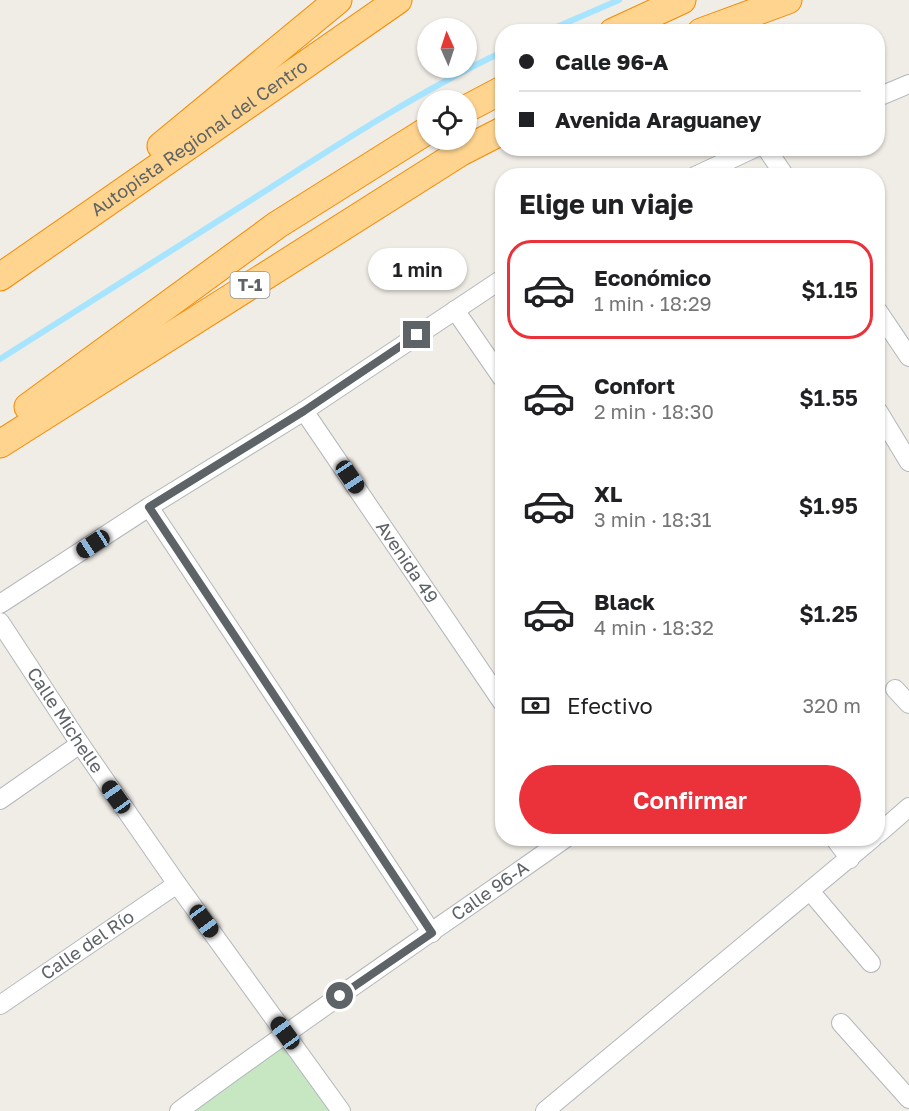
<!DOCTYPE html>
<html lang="es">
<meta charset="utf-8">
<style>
:root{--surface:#fff;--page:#f2f2f2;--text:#202124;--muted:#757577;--line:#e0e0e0;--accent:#eb313a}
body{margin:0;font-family:"Golos Text",sans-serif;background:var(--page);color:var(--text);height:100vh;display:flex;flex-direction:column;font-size:22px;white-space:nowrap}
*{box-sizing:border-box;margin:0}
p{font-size:20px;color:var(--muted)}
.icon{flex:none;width:33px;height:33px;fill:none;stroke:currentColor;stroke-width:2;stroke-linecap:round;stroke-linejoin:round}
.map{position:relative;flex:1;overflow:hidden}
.drawer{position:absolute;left:495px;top:168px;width:390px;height:678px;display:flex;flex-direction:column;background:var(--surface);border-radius:24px;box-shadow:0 2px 4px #0004}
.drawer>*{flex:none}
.hud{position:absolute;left:495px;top:24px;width:390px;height:132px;border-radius:24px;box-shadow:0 2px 4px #0004;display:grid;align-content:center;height:132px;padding:0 24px;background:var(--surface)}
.needle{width:39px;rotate:357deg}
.fabs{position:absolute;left:417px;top:18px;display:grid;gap:12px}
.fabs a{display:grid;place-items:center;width:60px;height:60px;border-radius:50%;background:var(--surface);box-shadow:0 2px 4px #0004;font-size:30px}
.end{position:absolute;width:27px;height:27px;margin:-14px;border:8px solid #5d6366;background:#fff;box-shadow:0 0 0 3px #fff}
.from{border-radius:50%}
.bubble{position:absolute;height:42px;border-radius:21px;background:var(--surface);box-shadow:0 2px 4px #0004;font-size:20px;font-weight:600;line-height:42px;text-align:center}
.car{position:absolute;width:18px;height:36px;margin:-18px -9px;border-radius:8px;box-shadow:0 0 4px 2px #0007;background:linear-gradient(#222 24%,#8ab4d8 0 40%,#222 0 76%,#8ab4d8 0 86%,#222 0)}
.hud b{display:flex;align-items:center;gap:21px;height:57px;font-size:22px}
.hud b+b{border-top:2px solid var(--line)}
.hud i{width:15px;height:15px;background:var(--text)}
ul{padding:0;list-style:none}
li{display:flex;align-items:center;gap:18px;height:99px;margin:0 12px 9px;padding:0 12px;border:3px solid transparent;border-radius:24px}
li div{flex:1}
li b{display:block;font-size:22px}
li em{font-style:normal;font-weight:600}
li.on{border-color:var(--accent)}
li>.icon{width:54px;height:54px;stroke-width:1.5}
h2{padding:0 24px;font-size:27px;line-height:72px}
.pay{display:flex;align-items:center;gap:15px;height:66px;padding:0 24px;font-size:22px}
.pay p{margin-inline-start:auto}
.action{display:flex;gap:12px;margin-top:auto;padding:12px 24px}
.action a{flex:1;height:69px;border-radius:36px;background:var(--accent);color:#fff;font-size:24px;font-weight:600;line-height:69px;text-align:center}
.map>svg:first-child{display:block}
</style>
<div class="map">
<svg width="909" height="1111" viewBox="0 0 909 1111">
<rect width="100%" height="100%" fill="#f0ece6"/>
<path fill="#c7e7c3" d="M284 1039 336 1111H186Z"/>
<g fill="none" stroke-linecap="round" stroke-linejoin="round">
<path stroke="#a7e4ff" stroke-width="6" d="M545 32 619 0
M0 359C91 302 180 245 270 188 346 139 421 91 502 52"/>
<defs>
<g id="minor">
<path d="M878 97 909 84"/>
<path d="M766 148 785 176"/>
<path d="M695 176 755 148"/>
<path d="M455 310 502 378"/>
<path d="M878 311 909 357"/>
<path id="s1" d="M304 411 502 702"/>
<path d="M878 411 909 462"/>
<path d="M149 507 432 933"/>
<path d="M0 604 149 507 304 411 502 279"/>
<path id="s2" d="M0 622 80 744 177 884 341 1111"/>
<path d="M895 689 909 704"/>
<path d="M0 800 80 744"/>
<path d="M878 834 909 807"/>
<path d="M834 838 850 859"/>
<path d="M810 891 871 963"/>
<path id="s3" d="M0 1005 177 884"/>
<path d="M841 1023 909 1099"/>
<path id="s4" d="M179 1111C306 1017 437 929 566 838"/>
<path d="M545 1111 873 838"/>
</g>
<g id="highway">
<path d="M613 32 682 0"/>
<path d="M701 32 788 0"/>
<path d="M466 109 502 90"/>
<path d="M161 146 338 0"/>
<path id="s5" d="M0 277 398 0"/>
<path d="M28 407 277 225 428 130"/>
<path d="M0 444 461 152 502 131"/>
</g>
</defs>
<use href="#minor" stroke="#b3b7bb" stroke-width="20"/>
<use href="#highway" stroke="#f68a00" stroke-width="29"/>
<use href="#minor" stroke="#fff" stroke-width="18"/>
<use href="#highway" stroke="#fed48f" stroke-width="27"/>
</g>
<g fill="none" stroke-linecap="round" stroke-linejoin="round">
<path stroke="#5d6366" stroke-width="8" d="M340 996 432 933 149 507 304 411 417 335"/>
</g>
<g text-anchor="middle" stroke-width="6" stroke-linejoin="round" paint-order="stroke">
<rect fill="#fff" stroke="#8e9294" stroke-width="1.5" x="230.5" y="272" width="39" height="26" rx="4.5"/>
<g font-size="16" font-weight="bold" fill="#5d6366">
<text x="250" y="291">T-1</text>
</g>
<g font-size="18" fill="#5d6366" stroke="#fff">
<text dy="6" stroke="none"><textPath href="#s5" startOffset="243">Autopista Regional del Centro</textPath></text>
<text dy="6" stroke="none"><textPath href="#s1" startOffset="183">Avenida 49</textPath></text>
<text dy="6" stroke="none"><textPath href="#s2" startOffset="118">Calle Michelle</textPath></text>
<text dy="6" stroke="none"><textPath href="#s4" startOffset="381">Calle 96-A</textPath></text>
<text dy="6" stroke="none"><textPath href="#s3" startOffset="106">Calle del Río</textPath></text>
</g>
</g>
</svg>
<div class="fabs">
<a><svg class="needle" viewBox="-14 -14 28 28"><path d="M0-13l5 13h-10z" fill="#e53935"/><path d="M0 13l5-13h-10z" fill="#757577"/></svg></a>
<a><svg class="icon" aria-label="locate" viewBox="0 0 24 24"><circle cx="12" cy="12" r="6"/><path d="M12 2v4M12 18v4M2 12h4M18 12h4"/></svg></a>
</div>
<i class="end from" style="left:340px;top:996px"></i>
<i class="end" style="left:417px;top:335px"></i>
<div class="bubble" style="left:368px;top:248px;width:99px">1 min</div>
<i class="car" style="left:350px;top:477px;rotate:146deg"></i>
<i class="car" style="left:93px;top:544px;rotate:237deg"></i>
<i class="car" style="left:116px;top:797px;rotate:325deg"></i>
<i class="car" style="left:204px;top:921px;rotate:144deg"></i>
<i class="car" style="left:285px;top:1033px;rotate:324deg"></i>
<div class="hud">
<b><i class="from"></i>Calle 96-A</b>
<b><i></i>Avenida Araguaney</b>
</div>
<section class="drawer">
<h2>Elige un viaje</h2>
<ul>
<li class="on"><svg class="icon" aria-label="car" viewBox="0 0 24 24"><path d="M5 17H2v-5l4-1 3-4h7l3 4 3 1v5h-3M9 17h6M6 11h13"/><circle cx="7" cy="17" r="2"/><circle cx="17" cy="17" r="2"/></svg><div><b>Económico</b><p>1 min · 18:29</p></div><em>$1.15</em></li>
<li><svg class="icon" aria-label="car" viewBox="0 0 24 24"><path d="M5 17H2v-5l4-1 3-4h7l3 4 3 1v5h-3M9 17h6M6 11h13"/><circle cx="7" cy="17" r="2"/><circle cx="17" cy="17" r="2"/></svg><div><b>Confort</b><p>2 min · 18:30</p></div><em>$1.55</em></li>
<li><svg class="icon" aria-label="car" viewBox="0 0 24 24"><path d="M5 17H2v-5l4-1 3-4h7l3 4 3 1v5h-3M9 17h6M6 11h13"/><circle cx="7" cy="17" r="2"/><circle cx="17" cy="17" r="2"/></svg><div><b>XL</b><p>3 min · 18:31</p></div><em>$1.95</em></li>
<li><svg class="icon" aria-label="car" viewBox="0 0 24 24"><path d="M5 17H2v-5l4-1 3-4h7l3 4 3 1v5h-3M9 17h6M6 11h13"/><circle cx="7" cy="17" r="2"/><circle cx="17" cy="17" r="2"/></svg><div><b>Black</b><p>4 min · 18:32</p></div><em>$1.25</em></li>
</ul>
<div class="pay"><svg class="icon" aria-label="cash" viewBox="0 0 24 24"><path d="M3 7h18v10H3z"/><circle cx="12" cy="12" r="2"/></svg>Efectivo<p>320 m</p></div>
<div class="action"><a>Confirmar</a></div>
</section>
</div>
